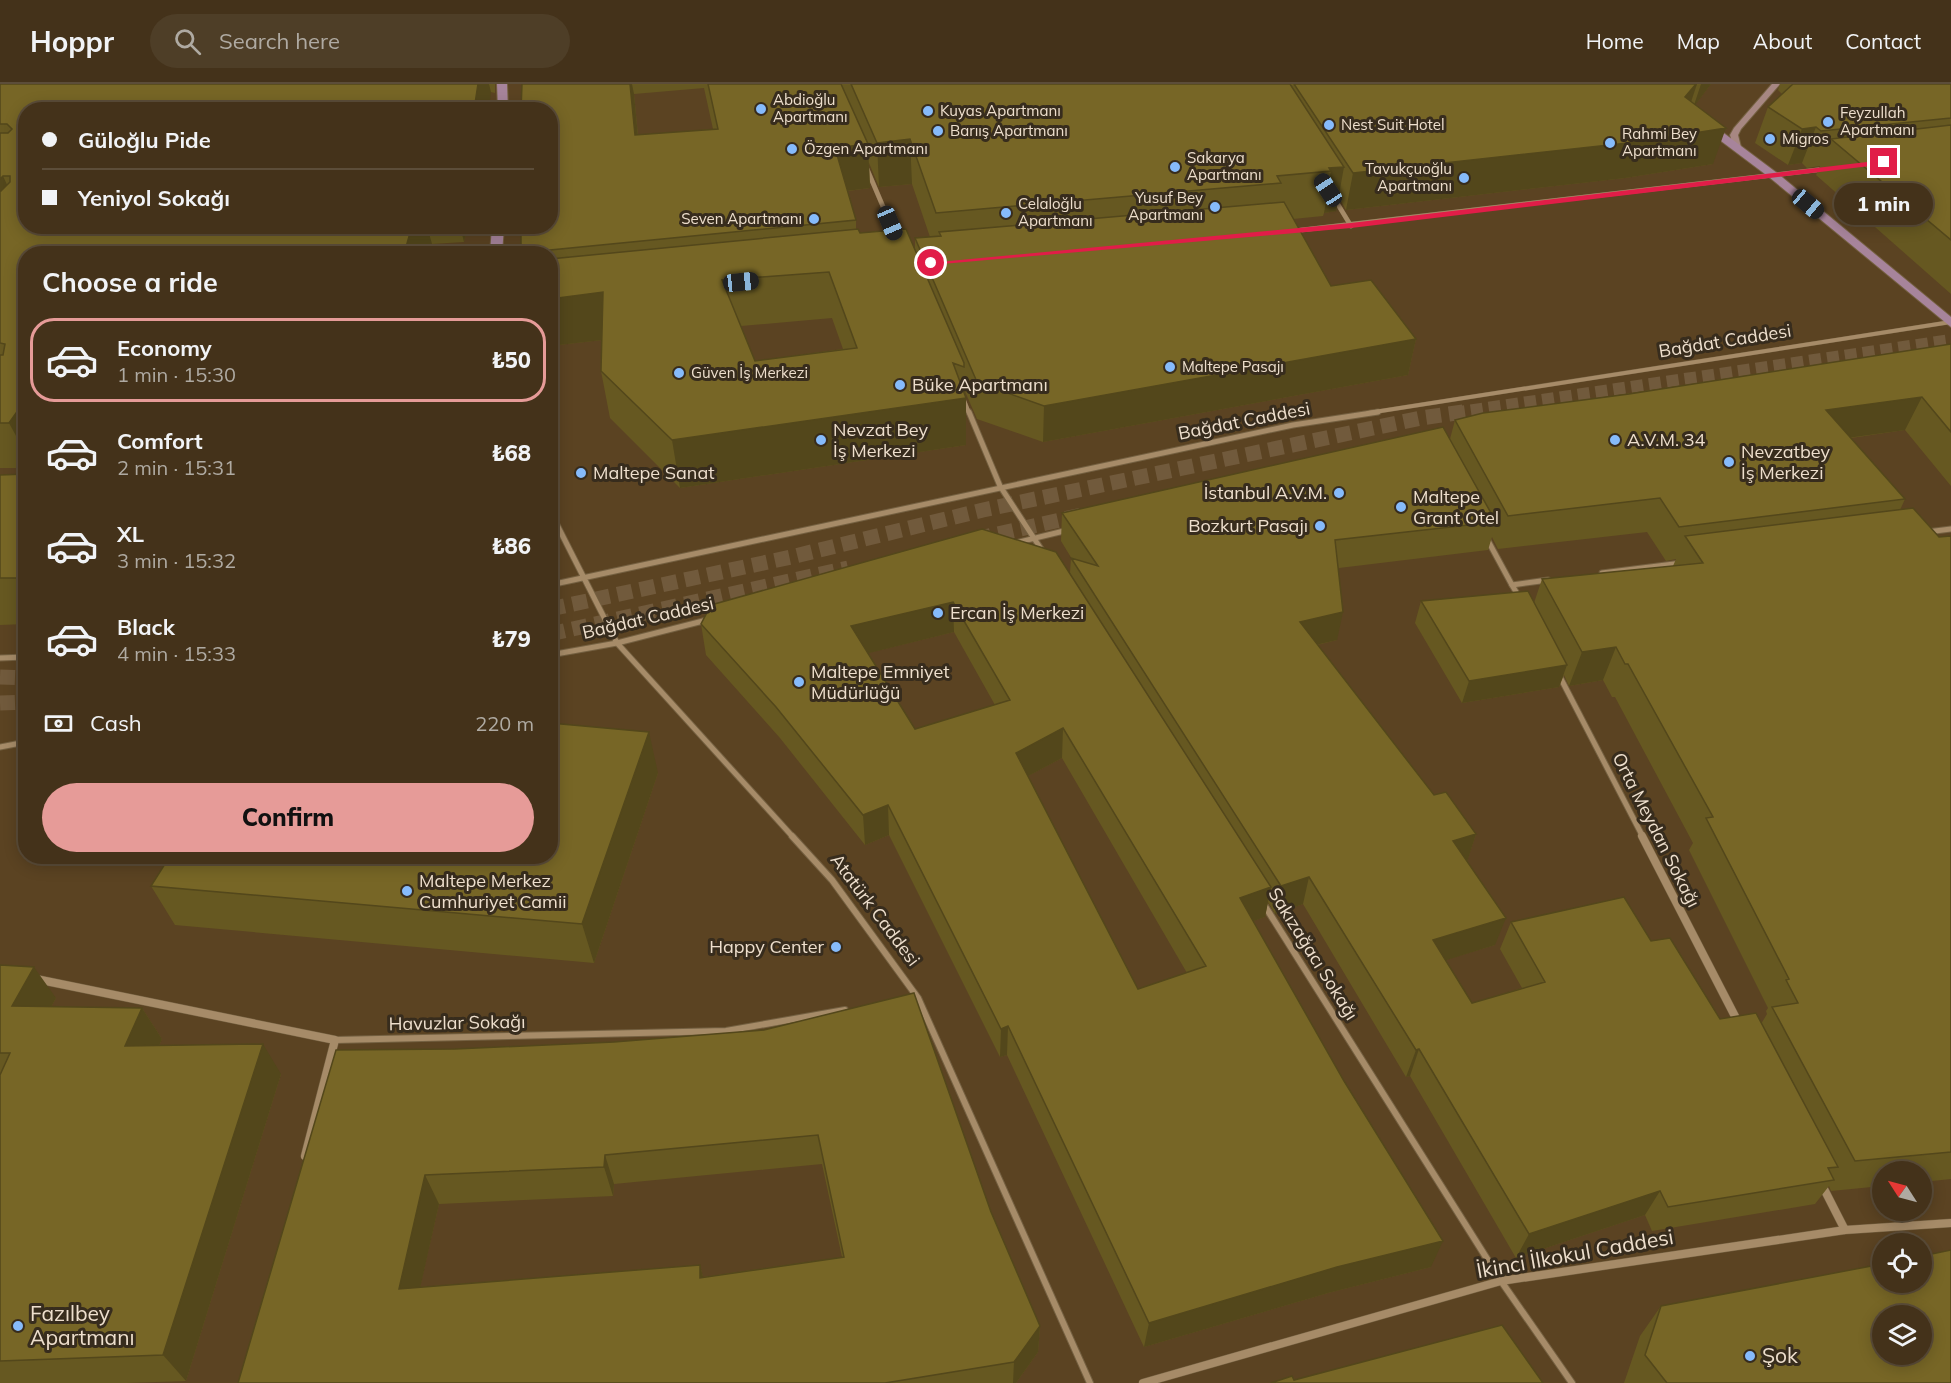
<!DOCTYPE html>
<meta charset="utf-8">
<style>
:root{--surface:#44321a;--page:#4e3e27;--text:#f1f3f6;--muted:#afaaa2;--line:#5c4d39;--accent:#e69b98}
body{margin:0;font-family:Mulish,sans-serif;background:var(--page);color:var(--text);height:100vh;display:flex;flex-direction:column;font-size:22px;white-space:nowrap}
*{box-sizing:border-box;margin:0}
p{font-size:20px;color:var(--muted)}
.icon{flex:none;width:33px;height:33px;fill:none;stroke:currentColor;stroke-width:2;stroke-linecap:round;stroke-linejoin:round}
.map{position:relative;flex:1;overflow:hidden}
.drawer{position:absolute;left:18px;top:162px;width:540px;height:618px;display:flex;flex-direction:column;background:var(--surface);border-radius:24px;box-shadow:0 3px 15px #0003,0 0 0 2px var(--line)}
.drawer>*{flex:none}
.hud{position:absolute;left:18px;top:18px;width:540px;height:132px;border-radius:24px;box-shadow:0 3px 15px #0003,0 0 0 2px var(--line);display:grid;align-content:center;height:132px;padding:0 24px;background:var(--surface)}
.needle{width:39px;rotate:306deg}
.buttons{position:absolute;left:1872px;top:1077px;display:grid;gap:12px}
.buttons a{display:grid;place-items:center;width:60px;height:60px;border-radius:50%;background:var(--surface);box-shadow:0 3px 15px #0003,0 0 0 2px var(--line);font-size:30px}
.end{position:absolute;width:27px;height:27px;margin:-14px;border:8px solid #e11d48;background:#fff;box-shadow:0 0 0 3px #fff}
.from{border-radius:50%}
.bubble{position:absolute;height:42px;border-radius:21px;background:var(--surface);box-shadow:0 3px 15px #0003,0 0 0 2px var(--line);font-size:20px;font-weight:800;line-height:42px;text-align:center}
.car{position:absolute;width:18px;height:36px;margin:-18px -9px;border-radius:8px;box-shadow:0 0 4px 2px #0007;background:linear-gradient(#222 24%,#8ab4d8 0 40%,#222 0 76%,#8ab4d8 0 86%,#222 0)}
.hud b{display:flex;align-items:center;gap:21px;height:57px;font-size:22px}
.hud b+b{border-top:2px solid var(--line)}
.hud i{width:15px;height:15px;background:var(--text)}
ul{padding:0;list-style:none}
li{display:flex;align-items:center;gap:18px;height:84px;margin:0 12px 9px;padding:0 12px;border:3px solid transparent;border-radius:24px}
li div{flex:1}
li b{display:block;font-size:22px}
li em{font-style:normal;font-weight:800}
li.active{border-color:var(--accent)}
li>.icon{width:54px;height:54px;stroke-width:1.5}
h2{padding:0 24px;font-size:27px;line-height:72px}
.pay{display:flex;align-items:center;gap:15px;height:66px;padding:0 24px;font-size:22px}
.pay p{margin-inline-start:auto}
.button{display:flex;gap:12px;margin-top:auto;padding:12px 24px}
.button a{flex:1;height:69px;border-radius:36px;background:var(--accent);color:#111;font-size:24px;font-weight:800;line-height:69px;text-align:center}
header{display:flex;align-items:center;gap:36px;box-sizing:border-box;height:84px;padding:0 30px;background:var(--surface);border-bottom:2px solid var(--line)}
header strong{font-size:28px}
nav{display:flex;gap:33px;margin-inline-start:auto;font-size:21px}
.search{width:420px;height:54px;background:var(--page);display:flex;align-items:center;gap:15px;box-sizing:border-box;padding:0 21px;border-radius:33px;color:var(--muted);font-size:22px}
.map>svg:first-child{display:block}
</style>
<header>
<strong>Hoppr</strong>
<div class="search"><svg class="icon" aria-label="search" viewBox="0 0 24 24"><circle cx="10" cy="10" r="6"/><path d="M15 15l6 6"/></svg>Search here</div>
<nav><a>Home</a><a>Map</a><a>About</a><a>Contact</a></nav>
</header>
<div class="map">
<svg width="1951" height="1299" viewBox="0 0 1951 1299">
<rect width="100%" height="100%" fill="#5b4322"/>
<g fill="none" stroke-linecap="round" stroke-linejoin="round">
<path stroke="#715a3c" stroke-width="12" stroke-dasharray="12 6" stroke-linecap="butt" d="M1453 329 1951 256"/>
<path stroke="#715a3c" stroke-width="15" stroke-dasharray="15 8" stroke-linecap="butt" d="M976 455 1082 431
M550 525 791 473 983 426 1421 334 1463 328
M550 550 848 484
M0 593 26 594
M0 619 26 618"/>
<defs>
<path id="pedestrian-far2" d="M963 314 969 329
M1368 329 1951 238"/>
<path id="pedestrian-far1" d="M969 328 1000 402 1043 468
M550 427 617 559 793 753
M1486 453 1512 501
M1015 459 1068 446
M550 501 1293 341 1378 328
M550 571 617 559 707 536
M0 574 26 573
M0 663 26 658"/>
<path id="pedestrian" d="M792 752 832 796 918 914 1090 1299
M1263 819 1501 1197 1572 1299
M335 956 726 947 845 926"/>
<path id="minor-far2" d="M867 85 896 153
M1334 114 1351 142
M1293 147 1825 85"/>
<path id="minor-far1" d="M1927 448 1951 445
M1602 489 1682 479
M1519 513 1512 501 1548 496
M1559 591 1643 753"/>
<path id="minor" d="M1642 752 1739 940
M36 895 335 956 305 1072
M1822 1101 1845 1146
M1143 1299 1501 1197 1845 1146 1951 1139"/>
<path id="secondary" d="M1772 0H1780L1741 45 1738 51 1741 63 1734 65 1730 51 1734 44Z"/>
<path id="primary" d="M497 0H507L508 26H498Z
M1701 38H1709L1777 89 1951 233V243L1769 93 1701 42Z
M492 142H504L502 170H490Z"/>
</defs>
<use href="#pedestrian-far2" stroke="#746041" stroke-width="4.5"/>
<use href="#pedestrian-far1" stroke="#746041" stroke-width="7"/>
<use href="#pedestrian" stroke="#746041" stroke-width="8"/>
<use href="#minor-far2" stroke="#746041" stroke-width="5"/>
<use href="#minor-far1" stroke="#746041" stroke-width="7"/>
<use href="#minor" stroke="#746041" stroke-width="9"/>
<use href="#secondary" stroke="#746041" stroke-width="2"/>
<use href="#primary" stroke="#746041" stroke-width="2"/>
<use href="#pedestrian-far2" stroke="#a68b68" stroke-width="4"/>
<use href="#pedestrian-far1" stroke="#a68b68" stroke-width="5"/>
<use href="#pedestrian" stroke="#a68b68" stroke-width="6"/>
<use href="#minor-far2" stroke="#a68b68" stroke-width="4.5"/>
<use href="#minor-far1" stroke="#a68b68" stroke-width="5"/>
<use href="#minor" stroke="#a68b68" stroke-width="8"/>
<use href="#secondary" fill="#a78782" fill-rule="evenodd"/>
<use href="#primary" fill="#a7849b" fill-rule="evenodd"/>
</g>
<path fill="#665821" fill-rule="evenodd" d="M0 0H495V9L491 8 26 142H468L464 158 432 160 26 170V384H0Z
M522 0H1711L1695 21 1713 80 1625 94 1346 126 1339 114 1336 127 1324 129 1323 132 1293 135 1331 202 1416 255 1408 291 1043 358 977 335 964 305 965 310 966 314V361L680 404 610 334 601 287 602 256 550 262V170H521ZM704 4 713 45 638 51 634 10ZM869 79 879 103 912 100 930 153 915 154V167L860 149 856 145V136L848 107 870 104ZM832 234 843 265 755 277 741 242Z
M1780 0H1951V210L1816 91 1820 82 1807 84 1802 79 1788 81 1755 59 1768 23 1782 10 1778 6Z
M1951 260V402L1905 346 1851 354 1905 415 1900 426 1939 453 1951 452V1095L1922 1098V1088H1882V1102L1831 1107 1829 1102 1815 1120 1652 1147 1645 1131 1516 1174 1410 992 1406 993 1303 820 1275 830 1268 818 1265 833 1253 837 1431 1183 1328 1209 1144 1263 1007 971 1000 973 889 751 865 761 780 654 706 571 701 540 1070 489 1071 474 1072 475 1061 457 1062 429 1450 355 1455 336ZM1647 448 1666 477 1676 475 1673 482 1542 495 1534 519 1421 517 1415 539 1462 619 1559 603 1564 591 1569 602 1603 596 1612 613H1615L1693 759 1689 766 1768 924 1766 927 1767 930 1761 940 1720 935 1651 857 1511 838 1500 865 1522 904 1472 919 1445 876 1495 861 1467 777 1476 750 1434 711 1317 561 1337 556 1339 484 1488 466 1492 453 1498 465ZM954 548 995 621 915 645 868 569ZM1062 674 1187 889 1138 905 1028 692Z
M26 390V540L0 541V391Z
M658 689 594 879 175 841 151 802Z
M0 881 56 914 51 923 142 924 162 955 159 962 281 990 186 1297 127 1299H0Z
M614 958 991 1128 1040 1242 1038 1268 1016 1299H238L455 965ZM822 1080 842 1173 703 1193 700 1181 420 1203 439 1120 613 1112 614 1100Z
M1661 1222 1951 1299H1624L1640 1252Z"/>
<path fill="#53471b" d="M478 0H489L491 8 489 26H474Z
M630 0H632L634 10 642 95 635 51Z
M1696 0H1697L1686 33 1685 13Z
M1701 0H1711L1693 24Z
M1816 43 1802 79 1788 81 1802 45Z
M1726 44 1713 80 1625 94 1346 126 1353 89Z
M910 55 912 100 879 103 877 59Z
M868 60 870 104 838 108 835 64Z
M1344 83 1336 127 1324 129 1331 87 1329 84Z
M3 92 23 135 0 162V95Z
M412 142H427L432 160 429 170H404Z
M460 142H468L464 158Z
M603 208 611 255 550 262V215Z
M1416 255 1408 291 1043 358 1044 322Z
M1922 313 1905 346 1811 359 1826 326Z
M966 314V361L680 404 672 356Z
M26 315V370L9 339Z
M953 518 954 548 853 573 851 542Z
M1343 528 1337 556 1294 566 1300 538Z
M1616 563 1603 596 1569 602 1582 568Z
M1567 581 1559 603 1462 619 1469 597Z
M1063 644 1062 674 1015 699 1016 669Z
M649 648 658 689 594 879 582 840Z
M888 721 889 751 865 761 863 731Z
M1476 750 1467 778 1453 757Z
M1309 793 1303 820 1275 830 1281 802Z
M1271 803 1265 833 1234 844 1240 814Z
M1506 834 1495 861 1424 883 1433 856Z
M34 883 56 914 35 952 12 922Z
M142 924 162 955 146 992 125 962Z
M1008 942 1007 971 1000 973 1001 945Z
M263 960 281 990 186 1297 163 1271Z
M1419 965 1410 992 1406 993 1416 966Z
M605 1071 614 1100 613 1112 604 1083Z
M425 1091 439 1120 414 1231 399 1205Z
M1660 1107 1645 1131 1516 1174 1529 1150Z
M1443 1157 1431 1183 1328 1209 1144 1263 1149 1239 1337 1183Z
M700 1181 707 1208 700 1194Z
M1040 1242 1038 1268 1016 1299H1013L1014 1278Z"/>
<path fill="#776626" stroke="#53471b" stroke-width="1.5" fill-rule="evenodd" d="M0 0H478L474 26H26V142H412L404 170H26V315L9 339H0V271H3L5 260 0 259V108L10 98V92H3L0 95V49H8L12 45 7 40H0Z
M522 0H630L635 51 718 45 708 0H841L868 60 835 64 856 136 540 167 538 170H521V142H550V26H521Z
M851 0H1290L1344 83 1329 84 1331 87 1277 92 1281 99 936 129 910 55 877 59Z
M1294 0H1696L1685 13 1726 44 1637 58 1353 89Z
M1793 0H1951V34L1821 47 1816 43 1802 45 1768 23Z
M1951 41V156L1831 55Z
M1284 118 1331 202 1371 196 1416 255 1044 322 977 298 915 154 941 152 939 148Z
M858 145 860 149 906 145 964 279V283L953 279 966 314 672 356 601 287 603 208 550 215V175ZM829 188 857 264 755 277 722 196Z
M1951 260V348L1922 313 1826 326 1905 415 1679 443 1660 414 1508 432 1455 336 1483 329 1629 310Z
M1443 343 1496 438 1335 456 1343 528 1300 538 1434 711 1446 708 1476 750 1453 757 1506 834 1433 856 1472 919 1545 898 1511 838 1624 813 1651 857 1670 854 1720 935 1756 929 1838 1083 1828 1084 1834 1096 1668 1123 1660 1107 1529 1150 1419 965 1416 966 1309 793 1281 802 1071 474 1098 482 1062 429Z
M26 390V494H0V391Z
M1913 424 1939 453 1951 452V1068L1855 1077 1772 923 1798 919 1786 896 1789 895 1706 734 1713 733 1628 580H1625L1616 563 1582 568 1542 495 1703 479 1685 452Z
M982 445 1056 468 1271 803 1240 814 1344 997 1443 1157 1337 1183 1149 1239 1008 942 1001 945 888 721 863 731 776 623 701 540 711 521ZM953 518 1010 616 915 645 851 542ZM1063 644 1206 882 1138 905 1016 669Z
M1528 507 1567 581 1469 597 1421 517Z
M550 639 649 648 582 840 151 802 170 772H550Z
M0 881 34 883 12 922 142 924 125 962 263 960 163 1271 0 1277V991L10 969H0Z
M914 909 991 1128 1040 1242 1014 1278 885 1299H238L336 966 455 965 614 958 764 946ZM818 1051 844 1173 700 1194V1181L399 1205 425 1091 604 1083 605 1071Z
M1951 1166V1299H1667L1645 1271 1661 1222 1882 1180V1198H1922V1172ZM1882 1232H1922V1270H1882Z
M1502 1241 1543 1299H1271L1292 1292 1294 1296Z"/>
<path fill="#e11d48" d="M1884 76 1887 80 1351 144 931 181 928 179 1351 139Z"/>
<g fill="#86bbfb" stroke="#372c1d" stroke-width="2">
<circle cx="761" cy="25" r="6"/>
<circle cx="928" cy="27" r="6"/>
<circle cx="1828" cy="38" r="6"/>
<circle cx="1329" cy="41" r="6"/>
<circle cx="938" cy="47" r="6"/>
<circle cx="1770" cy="55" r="6"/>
<circle cx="1610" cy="59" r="6"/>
<circle cx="792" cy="65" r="6"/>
<circle cx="1175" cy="83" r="6"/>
<circle cx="1464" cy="94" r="6"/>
<circle cx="1215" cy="123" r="6"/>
<circle cx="1006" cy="129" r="6"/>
<circle cx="814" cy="135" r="6"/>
<circle cx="1170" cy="283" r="6"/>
<circle cx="679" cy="289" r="6"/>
<circle cx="900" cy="301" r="6"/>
<circle cx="821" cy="356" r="6"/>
<circle cx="1615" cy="356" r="6"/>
<circle cx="1729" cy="378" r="6"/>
<circle cx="581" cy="389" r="6"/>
<circle cx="1339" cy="409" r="6"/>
<circle cx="1401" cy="423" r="6"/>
<circle cx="1320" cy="442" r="6"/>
<circle cx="938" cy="529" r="6"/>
<circle cx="799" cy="598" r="6"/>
<circle cx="407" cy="807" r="6"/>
<circle cx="836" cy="863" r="6"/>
<circle cx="18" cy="1242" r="6"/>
<circle cx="1750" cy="1272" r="6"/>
</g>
<g text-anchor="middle" stroke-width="6" stroke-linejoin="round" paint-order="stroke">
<g font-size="15" fill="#eedfcd" stroke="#372c1d" text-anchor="start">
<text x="773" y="21">Abdioğlu<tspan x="773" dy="17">Apartmanı</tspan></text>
<text x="940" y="32">Kuyas Apartmanı</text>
<text x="1840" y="34">Feyzullah<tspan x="1840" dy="17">Apartmanı</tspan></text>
<text x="1341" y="46">Nest Suit Hotel</text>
<text x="950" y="52">Barıış Apartmanı</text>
<text x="1622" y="55">Rahmi Bey<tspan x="1622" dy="17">Apartmanı</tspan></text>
<text x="1782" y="60">Migros</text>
<text x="804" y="70">Özgen Apartmanı</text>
<text x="1187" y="79">Sakarya<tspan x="1187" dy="17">Apartmanı</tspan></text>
<text x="1452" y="90" text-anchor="end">Tavukçuoğlu<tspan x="1452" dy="17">Apartmanı</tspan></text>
<text x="1203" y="119" text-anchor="end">Yusuf Bey<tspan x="1203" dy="17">Apartmanı</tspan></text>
<text x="1018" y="125">Celaloğlu<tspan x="1018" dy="17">Apartmanı</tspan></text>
<text x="802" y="140" text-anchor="end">Seven Apartmanı</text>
<text x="1182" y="288">Maltepe Pasajı</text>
<text x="691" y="294">Güven İş Merkezi</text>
</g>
<g font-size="18" fill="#eedfcd" stroke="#372c1d">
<text transform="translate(1725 257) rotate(-9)" y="6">Bağdat Caddesi</text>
<text transform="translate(1244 337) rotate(-11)" y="6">Bağdat Caddesi</text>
<text transform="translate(648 534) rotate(-13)" y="6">Bağdat Caddesi</text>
<text transform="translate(1656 746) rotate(63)" y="6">Orta Meydan Sokağı</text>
<text transform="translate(875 826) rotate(53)" y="6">Atatürk Caddesi</text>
<text transform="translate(1313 870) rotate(58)" y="6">Sakızağacı Sokağı</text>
<text transform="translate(457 939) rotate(-1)" y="6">Havuzlar Sokağı</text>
</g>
<g font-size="18" fill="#eedfcd" stroke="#372c1d" text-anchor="start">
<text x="912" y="307">Büke Apartmanı</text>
<text x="833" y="352">Nevzat Bey<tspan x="833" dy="21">İş Merkezi</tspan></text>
<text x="1627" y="362">A.V.M. 34</text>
<text x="1741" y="374">Nevzatbey<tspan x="1741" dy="21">İş Merkezi</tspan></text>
<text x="593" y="395">Maltepe Sanat</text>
<text x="1327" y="415" text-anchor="end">İstanbul A.V.M.</text>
<text x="1413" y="419">Maltepe<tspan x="1413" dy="21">Grant Otel</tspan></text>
<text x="1308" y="448" text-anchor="end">Bozkurt Pasajı</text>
<text x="950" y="535">Ercan İş Merkezi</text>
<text x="811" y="594">Maltepe Emniyet<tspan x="811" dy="21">Müdürlüğü</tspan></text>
<text x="419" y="803">Maltepe Merkez<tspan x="419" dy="21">Cumhuriyet Camii</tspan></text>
<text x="824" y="869" text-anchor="end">Happy Center</text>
</g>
<g font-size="21" fill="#eedfcd" stroke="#372c1d">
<text transform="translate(1575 1170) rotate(-10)" y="7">İkinci İlkokul Caddesi</text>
</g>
<g font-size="21" fill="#eedfcd" stroke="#372c1d" text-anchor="start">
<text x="30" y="1237">Fazılbey<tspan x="30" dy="24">Apartmanı</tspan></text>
<text x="1762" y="1279">Şok</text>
</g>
</g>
</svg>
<div class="buttons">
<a><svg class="needle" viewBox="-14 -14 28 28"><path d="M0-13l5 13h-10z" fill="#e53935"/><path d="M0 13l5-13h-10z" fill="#afaaa2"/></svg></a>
<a><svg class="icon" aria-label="locate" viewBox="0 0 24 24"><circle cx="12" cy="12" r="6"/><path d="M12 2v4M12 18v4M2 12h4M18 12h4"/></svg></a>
<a><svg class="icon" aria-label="layers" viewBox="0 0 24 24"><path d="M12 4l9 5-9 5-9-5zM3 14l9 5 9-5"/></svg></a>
</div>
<i class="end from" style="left:931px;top:179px"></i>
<i class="end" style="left:1884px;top:78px"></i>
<div class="bubble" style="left:1834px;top:99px;width:99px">1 min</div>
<i class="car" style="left:1328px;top:106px;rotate:327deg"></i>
<i class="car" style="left:1808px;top:120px;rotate:130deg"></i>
<i class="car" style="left:890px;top:139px;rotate:157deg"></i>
<i class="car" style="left:741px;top:198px;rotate:84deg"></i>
<div class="hud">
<b><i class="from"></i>Güloğlu Pide</b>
<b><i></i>Yeniyol Sokağı</b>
</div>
<section class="drawer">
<h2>Choose a ride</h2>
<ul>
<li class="active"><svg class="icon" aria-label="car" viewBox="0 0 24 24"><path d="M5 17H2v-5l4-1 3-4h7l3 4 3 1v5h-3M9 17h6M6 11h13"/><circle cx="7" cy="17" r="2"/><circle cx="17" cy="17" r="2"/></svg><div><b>Economy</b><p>1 min · 15:30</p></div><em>₺50</em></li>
<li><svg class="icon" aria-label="car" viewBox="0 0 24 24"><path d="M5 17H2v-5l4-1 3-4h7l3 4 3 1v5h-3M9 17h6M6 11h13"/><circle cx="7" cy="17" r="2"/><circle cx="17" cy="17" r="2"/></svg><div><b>Comfort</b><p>2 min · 15:31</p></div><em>₺68</em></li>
<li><svg class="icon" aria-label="car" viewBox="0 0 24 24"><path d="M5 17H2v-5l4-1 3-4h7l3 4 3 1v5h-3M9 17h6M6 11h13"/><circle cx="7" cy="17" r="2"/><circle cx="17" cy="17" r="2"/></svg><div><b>XL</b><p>3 min · 15:32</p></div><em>₺86</em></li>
<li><svg class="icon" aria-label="car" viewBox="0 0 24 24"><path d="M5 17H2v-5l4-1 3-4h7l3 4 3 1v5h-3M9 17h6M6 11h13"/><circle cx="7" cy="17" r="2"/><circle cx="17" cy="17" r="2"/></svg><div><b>Black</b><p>4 min · 15:33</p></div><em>₺79</em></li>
</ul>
<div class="pay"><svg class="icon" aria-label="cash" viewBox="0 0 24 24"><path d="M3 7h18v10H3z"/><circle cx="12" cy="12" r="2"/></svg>Cash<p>220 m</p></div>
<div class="button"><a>Confirm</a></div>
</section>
</div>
